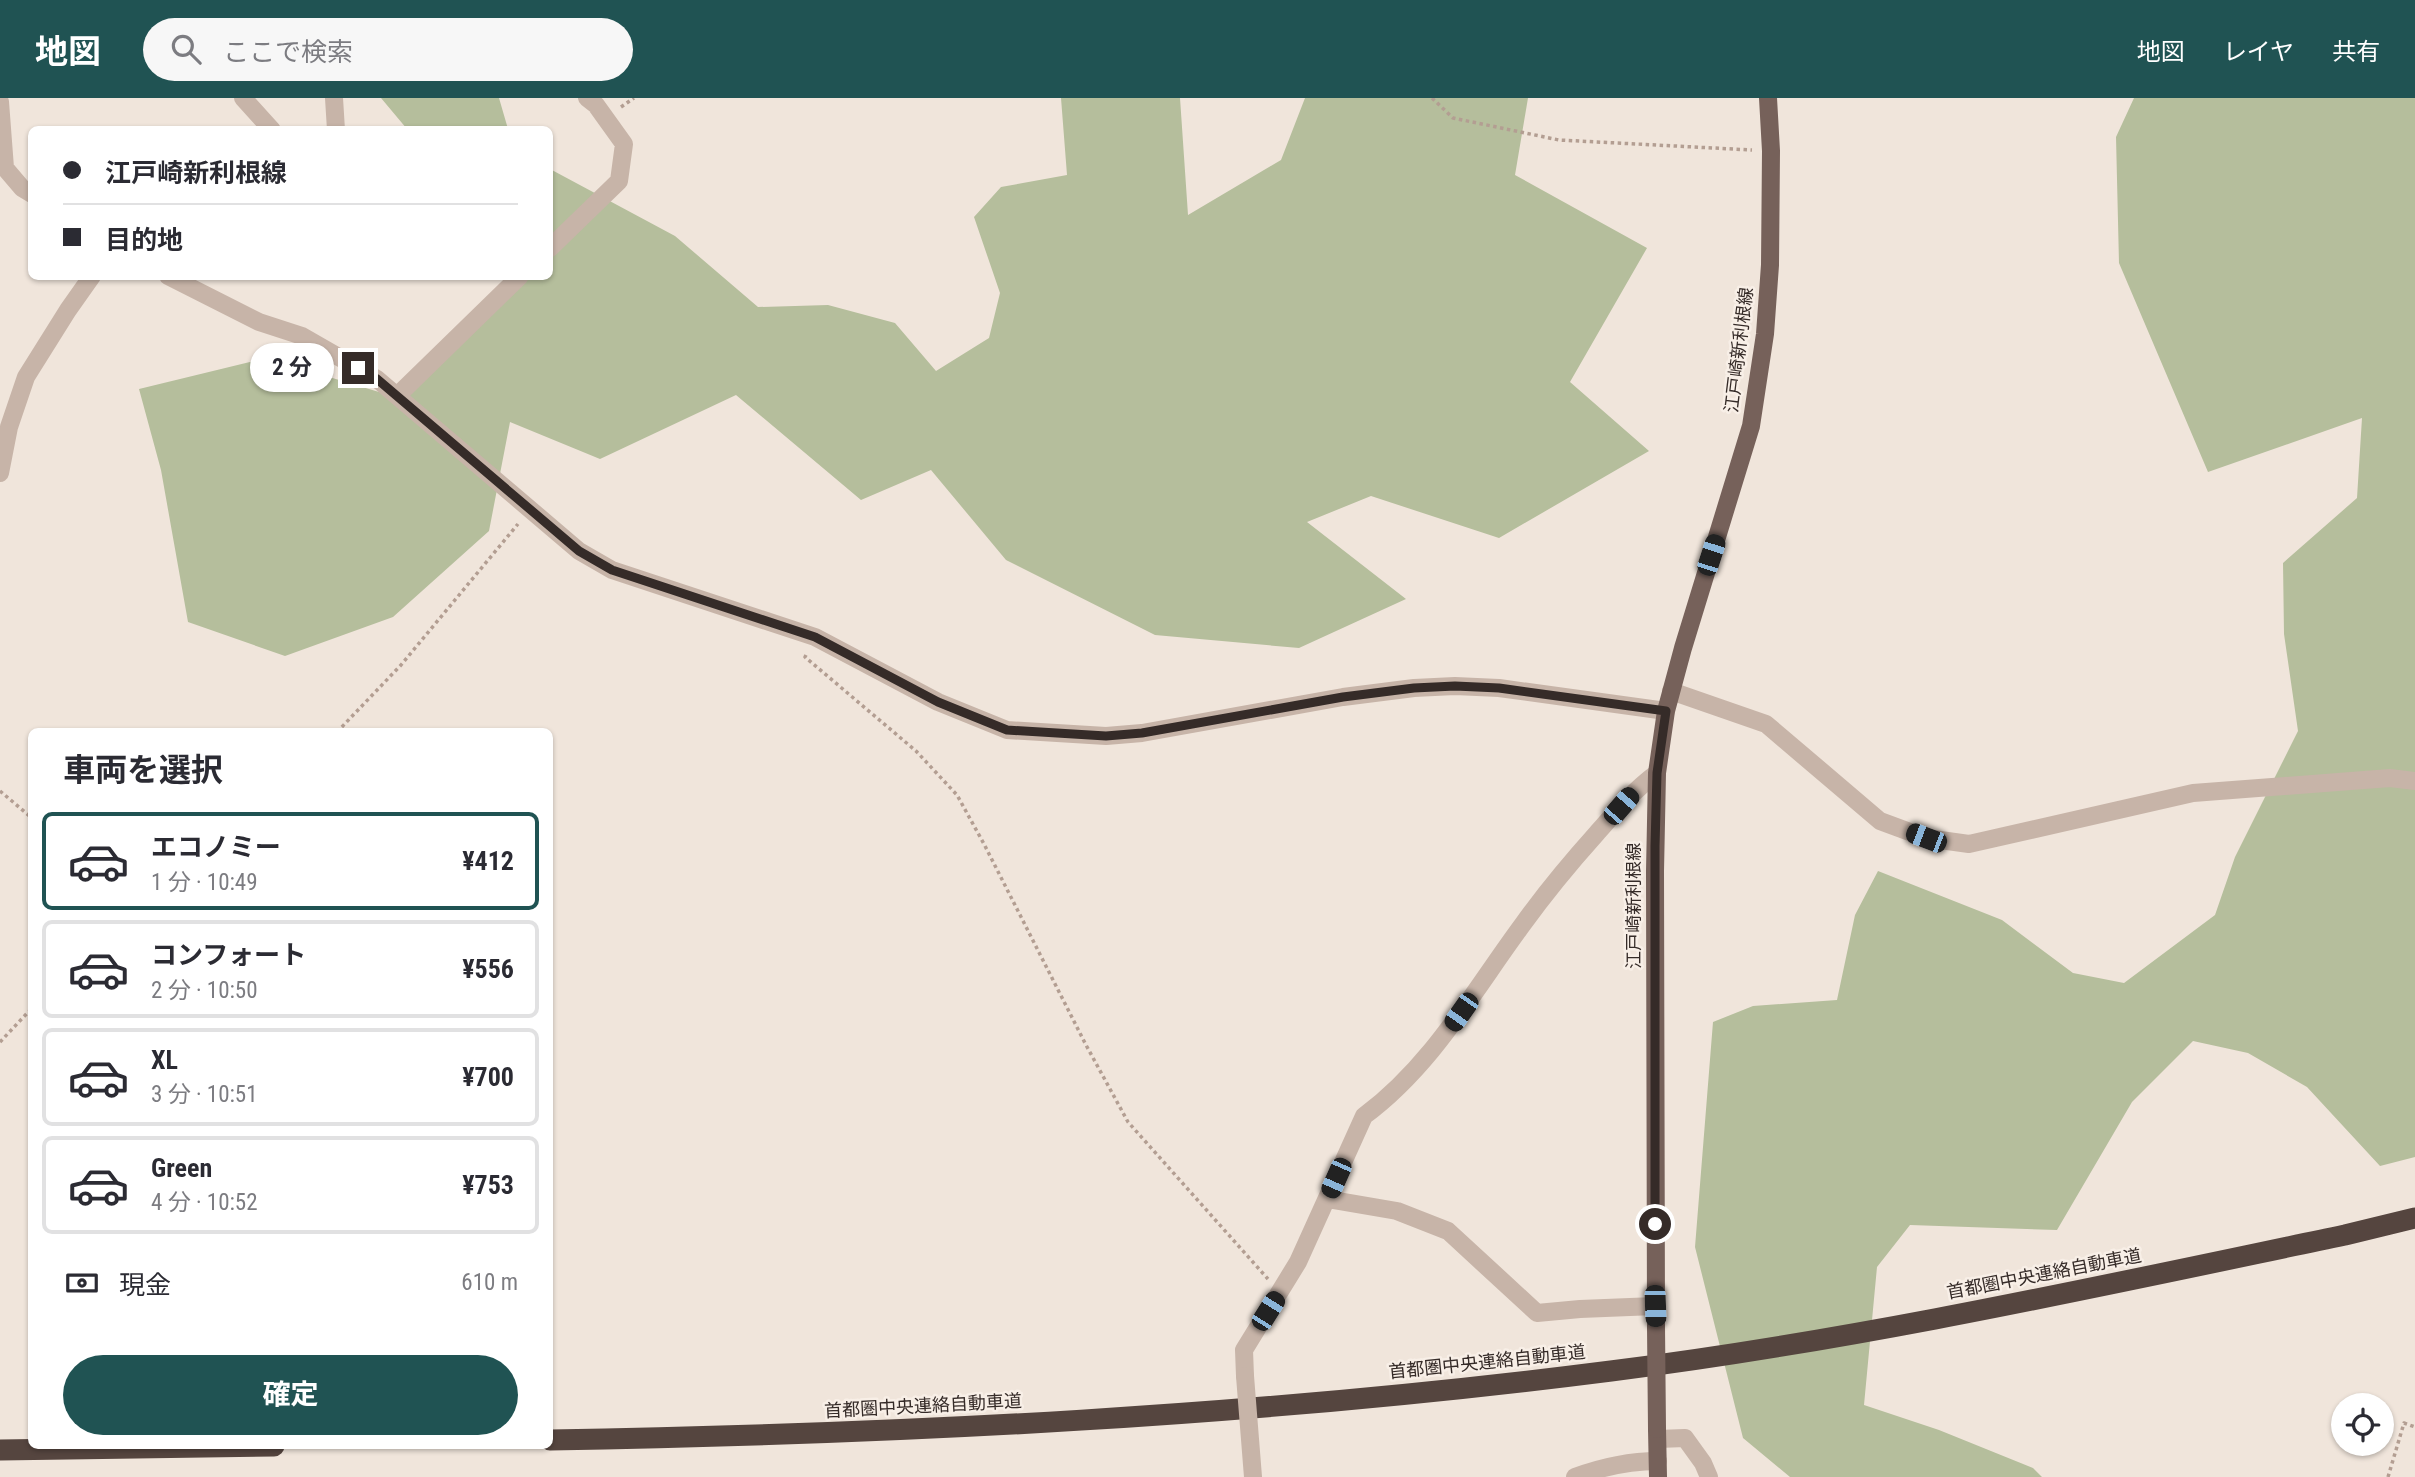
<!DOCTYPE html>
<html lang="ja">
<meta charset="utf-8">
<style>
:root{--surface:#fff;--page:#f7f7f7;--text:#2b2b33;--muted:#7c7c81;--line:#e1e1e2;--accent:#205353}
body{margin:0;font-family:"Roboto Condensed","Noto Sans JP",sans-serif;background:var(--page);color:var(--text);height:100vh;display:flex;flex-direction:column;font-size:26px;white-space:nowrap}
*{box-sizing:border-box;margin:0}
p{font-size:23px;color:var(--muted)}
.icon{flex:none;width:38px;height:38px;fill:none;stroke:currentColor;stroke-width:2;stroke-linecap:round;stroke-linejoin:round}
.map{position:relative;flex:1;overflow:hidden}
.panel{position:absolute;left:28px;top:630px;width:525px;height:721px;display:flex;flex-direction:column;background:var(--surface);border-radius:10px;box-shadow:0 2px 5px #0004}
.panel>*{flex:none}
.top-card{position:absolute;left:28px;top:28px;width:525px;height:154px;border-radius:10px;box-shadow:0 2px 5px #0004;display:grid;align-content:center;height:154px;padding:0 35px;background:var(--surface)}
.buttons{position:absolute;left:2331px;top:1295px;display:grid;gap:14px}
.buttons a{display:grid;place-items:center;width:63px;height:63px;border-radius:50%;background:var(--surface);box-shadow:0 2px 5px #0004;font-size:35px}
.end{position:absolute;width:32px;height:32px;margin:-16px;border:9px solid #352b28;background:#fff;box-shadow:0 0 0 4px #fff}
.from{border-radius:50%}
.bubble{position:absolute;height:49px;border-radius:24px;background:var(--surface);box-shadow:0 2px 5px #0004;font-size:23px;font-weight:700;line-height:49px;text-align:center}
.car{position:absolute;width:21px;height:42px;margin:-21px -10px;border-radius:9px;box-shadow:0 0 5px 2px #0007;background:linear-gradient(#222 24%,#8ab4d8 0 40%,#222 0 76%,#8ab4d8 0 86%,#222 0)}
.top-card b{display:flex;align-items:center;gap:24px;height:66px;font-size:26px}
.top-card b+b{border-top:2px solid var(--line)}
.top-card i{width:18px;height:18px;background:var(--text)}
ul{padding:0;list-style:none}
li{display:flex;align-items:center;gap:21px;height:98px;margin:0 14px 10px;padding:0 21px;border:4px solid var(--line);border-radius:10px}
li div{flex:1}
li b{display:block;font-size:26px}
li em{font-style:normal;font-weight:700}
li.active{border-color:var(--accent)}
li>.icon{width:63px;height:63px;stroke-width:1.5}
h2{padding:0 35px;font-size:32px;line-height:84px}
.pay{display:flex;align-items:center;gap:18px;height:77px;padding:0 35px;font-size:26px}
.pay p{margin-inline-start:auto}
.primary-button{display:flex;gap:14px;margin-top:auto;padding:14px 35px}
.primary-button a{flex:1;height:80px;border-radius:42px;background:var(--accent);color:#fff;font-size:28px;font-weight:700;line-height:80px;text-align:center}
header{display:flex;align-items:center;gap:42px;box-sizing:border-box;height:98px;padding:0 35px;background:var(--accent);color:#fff}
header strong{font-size:33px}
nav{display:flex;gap:38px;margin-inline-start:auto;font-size:24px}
.search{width:490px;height:63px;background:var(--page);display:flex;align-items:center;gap:18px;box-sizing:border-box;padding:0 24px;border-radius:38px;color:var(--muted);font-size:26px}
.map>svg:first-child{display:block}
</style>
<header>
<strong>地図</strong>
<div class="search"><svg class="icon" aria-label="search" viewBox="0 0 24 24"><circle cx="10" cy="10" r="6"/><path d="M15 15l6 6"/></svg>ここで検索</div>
<nav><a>地図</a><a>レイヤ</a><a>共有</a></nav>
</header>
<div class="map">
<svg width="2415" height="1379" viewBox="0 0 2415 1379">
<rect width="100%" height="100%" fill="#f0e5db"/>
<path fill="#b5be9c" d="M381 0H499L508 31H407Z
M1061 0H1180L1188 117 1281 62 1305 0H1528L1515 77 1647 150 1570 284 1649 353 1499 440 1371 398 1307 424 1406 501 1299 550 1155 537 1006 462 931 372 861 402 736 297 600 361 510 324 489 433 393 519 285 558 188 524 161 372 139 291 266 260 389 297 514 179 550 178V71L675 138 758 209 828 207 895 225 936 273 989 240 1000 195 974 119 1001 89 1067 77Z
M2134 0H2415V1059L2380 1068 2307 989 2248 955 2193 943 2132 1004 2057 1132 1910 1127 1877 1169 1864 1307 1939 1332 2033 1370 2042 1379H1790L1743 1340 1695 1149 1713 924 1753 908 1837 902 1855 817 1878 773 2002 822 2073 875 2124 885 2215 817 2235 759 2298 633 2284 536 2283 465 2357 400 2362 320 2208 374 2119 165 2116 39Z"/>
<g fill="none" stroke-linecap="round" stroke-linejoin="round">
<path stroke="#b39e92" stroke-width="3.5" stroke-dasharray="3.5 3.5" stroke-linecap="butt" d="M1432 0 1453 20 1559 42 1752 52
M621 9 634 0
M806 557 805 559 916 653 957 697 984 746 1086 947 1128 1024 1268 1181
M337 634 401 567 518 426
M0 693 32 720
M0 944 32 910
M2388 1379 2404 1325 2415 1329"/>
<path stroke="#c7b4a8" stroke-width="18" d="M243 0 272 32
M334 0 336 32
M0 4 5 70 22 90 32 96
M550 150 619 83 624 46 596 7 587 0
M168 178 259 224 302 238 377 281 579 453 612 472 815 539 938 604 1007 632 1106 638 1142 635 1343 599 1414 590 1455 588 1499 590 1666 613
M397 298 520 178
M0 375 9 329 26 279 68 212 92 178
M1671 593 1766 626 1880 723 1926 740 1969 746 2193 695 2390 680 2415 683
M1327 1101 1397 1113 1448 1133 1537 1215 1580 1211 1655 1208
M1245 1278 1244 1252 1298 1164 1364 1018C1432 968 1474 892 1523 826 1546 794 1571 764 1597 735 1616 713 1634 692 1657 675
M1658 1341 1685 1340 1703 1365 1709 1379
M1575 1379C1602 1369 1630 1363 1658 1363"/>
<path stroke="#76615a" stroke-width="18" d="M1656 1229 1655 773 1657 675 1666 613 1683 550 1751 328 1765 236 1770 167 1771 53 1768 0
M1657 1331 1658 1379"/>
<path stroke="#55453f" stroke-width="21" d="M550 1342C904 1336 1259 1318 1611 1273 1858 1242 2101 1188 2345 1137L2415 1120
M0 1352 274 1348"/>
<path stroke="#c7b4a8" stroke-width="18" d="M1245 1278 1253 1379"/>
<path stroke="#76615a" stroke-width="18" d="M1656 1229 1657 1331"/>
</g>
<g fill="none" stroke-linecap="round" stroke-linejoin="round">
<path stroke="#352b28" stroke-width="9" d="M358 270 377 281 579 453 612 472 815 539 938 604 1007 632 1106 638 1142 635 1343 599 1414 590 1455 588 1499 590 1666 613 1657 675 1655 748V1126"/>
</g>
<g text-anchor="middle" stroke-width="5" stroke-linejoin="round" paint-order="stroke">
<g font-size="18" fill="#352b28" stroke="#f8efe7">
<text transform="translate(1739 252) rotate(-83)" y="6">江戸崎新利根線</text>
<text transform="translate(1634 808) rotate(-90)" y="6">江戸崎新利根線</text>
<text transform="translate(2044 1176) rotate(-11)" y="6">首都圏中央連絡自動車道</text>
<text transform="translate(1487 1264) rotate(-6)" y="6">首都圏中央連絡自動車道</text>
<text transform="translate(923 1308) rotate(-3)" y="6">首都圏中央連絡自動車道</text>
</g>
</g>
</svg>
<div class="buttons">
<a><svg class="icon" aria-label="locate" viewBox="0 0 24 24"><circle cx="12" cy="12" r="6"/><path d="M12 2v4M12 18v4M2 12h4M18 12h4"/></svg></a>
</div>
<i class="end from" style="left:1655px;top:1126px"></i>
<i class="end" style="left:358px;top:270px"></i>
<div class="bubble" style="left:250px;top:245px;width:84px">2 分</div>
<i class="car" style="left:1711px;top:457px;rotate:18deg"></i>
<i class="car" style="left:1621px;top:708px;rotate:41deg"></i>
<i class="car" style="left:1926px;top:740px;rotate:291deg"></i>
<i class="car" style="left:1461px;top:914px;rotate:215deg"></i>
<i class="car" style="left:1336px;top:1080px;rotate:204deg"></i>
<i class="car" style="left:1655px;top:1208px;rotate:178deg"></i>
<i class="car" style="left:1268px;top:1213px;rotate:32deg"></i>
<div class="top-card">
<b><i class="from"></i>江戸崎新利根線</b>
<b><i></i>目的地</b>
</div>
<section class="panel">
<h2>車両を選択</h2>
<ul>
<li class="active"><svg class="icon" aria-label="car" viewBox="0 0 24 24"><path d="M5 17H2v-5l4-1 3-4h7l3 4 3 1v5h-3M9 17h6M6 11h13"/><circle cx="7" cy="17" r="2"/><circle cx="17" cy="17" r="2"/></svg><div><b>エコノミー</b><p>1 分 · 10:49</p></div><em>¥412</em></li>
<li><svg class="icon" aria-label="car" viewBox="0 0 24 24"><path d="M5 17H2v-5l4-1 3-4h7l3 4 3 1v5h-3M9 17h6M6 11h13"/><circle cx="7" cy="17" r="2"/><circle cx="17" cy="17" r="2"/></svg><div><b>コンフォート</b><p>2 分 · 10:50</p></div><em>¥556</em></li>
<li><svg class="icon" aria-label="car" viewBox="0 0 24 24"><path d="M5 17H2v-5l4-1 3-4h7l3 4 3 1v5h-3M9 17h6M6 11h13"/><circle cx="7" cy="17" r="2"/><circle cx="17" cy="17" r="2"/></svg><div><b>XL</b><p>3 分 · 10:51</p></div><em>¥700</em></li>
<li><svg class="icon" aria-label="car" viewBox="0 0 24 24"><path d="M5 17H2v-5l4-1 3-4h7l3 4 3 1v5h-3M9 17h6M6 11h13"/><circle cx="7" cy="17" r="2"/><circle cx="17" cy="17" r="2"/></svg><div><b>Green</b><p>4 分 · 10:52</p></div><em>¥753</em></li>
</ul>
<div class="pay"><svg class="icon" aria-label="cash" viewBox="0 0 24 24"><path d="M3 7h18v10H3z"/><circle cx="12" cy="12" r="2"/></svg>現金<p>610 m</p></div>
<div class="primary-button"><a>確定</a></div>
</section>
</div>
